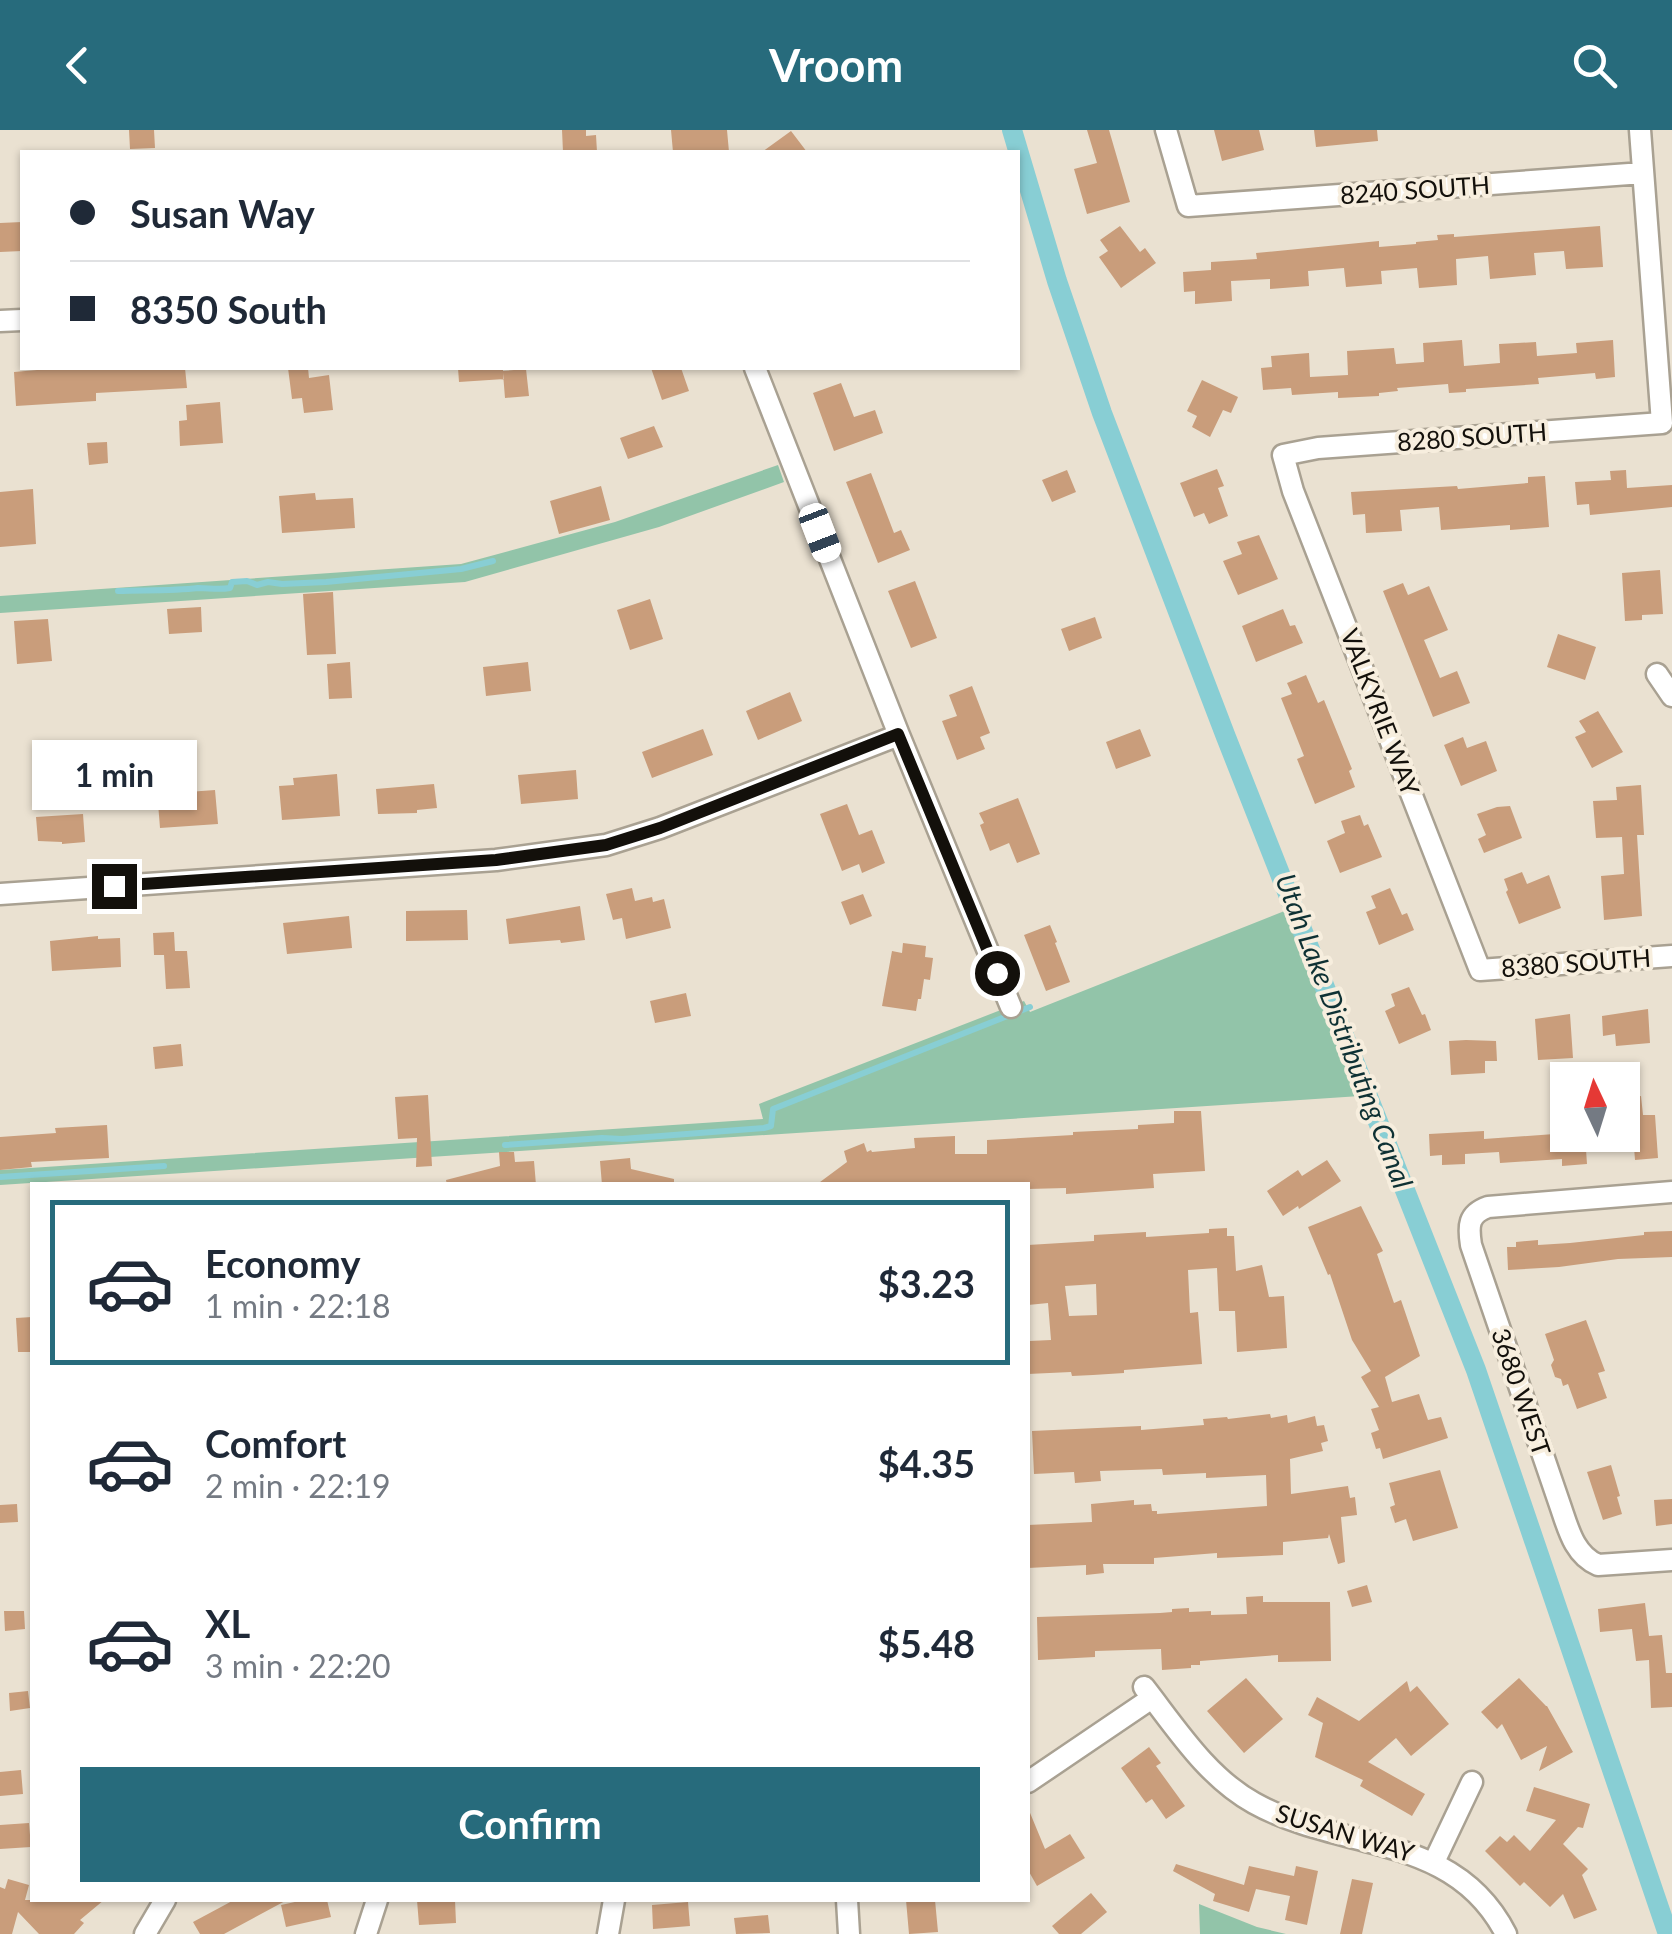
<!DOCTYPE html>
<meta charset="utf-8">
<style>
:root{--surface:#fff;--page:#f2f2f3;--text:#1f2937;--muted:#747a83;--line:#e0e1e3;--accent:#276b7c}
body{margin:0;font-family:Lato,sans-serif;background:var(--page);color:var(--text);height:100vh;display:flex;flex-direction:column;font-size:38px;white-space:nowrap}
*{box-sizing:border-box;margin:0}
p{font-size:32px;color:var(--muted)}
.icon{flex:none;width:55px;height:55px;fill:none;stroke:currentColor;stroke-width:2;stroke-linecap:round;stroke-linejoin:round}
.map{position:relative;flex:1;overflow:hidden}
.drawer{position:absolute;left:30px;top:1052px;width:1000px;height:720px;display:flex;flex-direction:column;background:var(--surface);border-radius:0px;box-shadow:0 2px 8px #0004}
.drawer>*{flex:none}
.guide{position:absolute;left:20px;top:20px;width:1000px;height:220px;border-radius:0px;box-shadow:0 2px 8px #0004;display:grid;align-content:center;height:220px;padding:0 50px;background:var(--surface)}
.needle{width:65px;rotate:356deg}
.controls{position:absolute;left:1550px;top:932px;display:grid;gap:20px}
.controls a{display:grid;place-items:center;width:90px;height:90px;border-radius:0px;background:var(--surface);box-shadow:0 2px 8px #0004;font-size:50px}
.end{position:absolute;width:45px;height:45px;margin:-22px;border:12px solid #13100b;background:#fff;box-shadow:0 0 0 5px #fff}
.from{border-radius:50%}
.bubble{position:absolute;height:70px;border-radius:0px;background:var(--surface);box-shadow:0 2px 8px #0004;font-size:32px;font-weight:700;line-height:70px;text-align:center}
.car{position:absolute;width:30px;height:60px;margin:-30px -15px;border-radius:12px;box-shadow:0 0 8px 2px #0007;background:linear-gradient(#fff 24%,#345 0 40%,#fff 0 76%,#345 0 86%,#fff 0)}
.guide b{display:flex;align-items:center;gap:35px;height:95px;font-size:38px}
.guide b+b{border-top:2px solid var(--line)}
.guide i{width:25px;height:25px;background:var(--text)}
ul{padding:18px 0 0;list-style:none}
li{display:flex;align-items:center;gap:30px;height:165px;margin:0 20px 15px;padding:0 30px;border:5px solid transparent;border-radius:0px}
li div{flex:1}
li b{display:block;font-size:38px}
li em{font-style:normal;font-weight:700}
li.current{border-color:var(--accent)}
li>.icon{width:90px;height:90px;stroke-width:1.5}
.cta{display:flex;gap:20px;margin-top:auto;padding:20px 50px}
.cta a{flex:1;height:115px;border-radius:0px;background:var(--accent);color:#fff;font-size:40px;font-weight:700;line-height:115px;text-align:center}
header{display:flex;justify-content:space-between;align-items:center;height:130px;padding:0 50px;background:var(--accent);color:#fff;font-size:45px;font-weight:700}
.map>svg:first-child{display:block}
</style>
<header><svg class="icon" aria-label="back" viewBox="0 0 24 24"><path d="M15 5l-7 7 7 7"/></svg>Vroom<svg class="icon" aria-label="search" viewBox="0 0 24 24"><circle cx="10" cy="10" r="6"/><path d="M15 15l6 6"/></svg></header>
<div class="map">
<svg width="1672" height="1804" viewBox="0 0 1672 1804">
<rect width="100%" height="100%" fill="#eae1d1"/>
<path fill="#92c4a9" d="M778 335 784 352 659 397 465 452 0 483V466L461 434 615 392Z
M1287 780 1360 966 0 1055V1040L763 989 759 974 1024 871 1030 882Z
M1199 1774 1257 1797 1286 1804H1200Z"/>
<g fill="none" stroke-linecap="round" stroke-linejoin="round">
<path stroke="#88ced4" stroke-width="6" d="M118 461C145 460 172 461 198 458 209 458 218 460 230 458L232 452 247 451 257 455 268 452 282 454 326 452 461 439 493 431
M505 1015 602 1008 622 1009 764 998 771 996 773 979 1030 877
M0 1047 164 1036"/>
<path stroke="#88ced4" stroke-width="20" d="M1012 0 1057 151 1102 283 1226 607 1476 1240 1668 1804"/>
</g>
<path fill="#c99d7b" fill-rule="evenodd" d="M129 0H154L155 18 130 19Z
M562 0H586V6L596 5 597 22H563Z
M671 0H727L729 22H673Z
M1087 0H1109L1130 72 1087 84 1074 39 1097 33Z
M1214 0H1259L1264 20 1222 31Z
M1314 0H1377L1378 11 1316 17Z
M791 1 807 22H762Z
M22 92V121L0 122V93Z
M1120 96 1140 122 1145 118 1156 133 1121 158 1099 127 1108 121 1100 110Z
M1600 96 1603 137 1566 139 1564 121 1534 123 1536 145 1490 149 1488 126 1456 129 1457 155 1419 158 1417 138 1381 141 1382 154 1346 157 1344 138 1308 141 1309 156 1270 159V149L1231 151 1232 171 1195 174V161L1184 162 1183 142 1211 140V132L1257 129 1256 123 1379 111V117L1416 114V112L1438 110 1437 105 1454 104V107Z
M1462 210 1464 236 1500 233 1499 214 1536 212 1537 226 1577 223 1576 213 1613 210 1615 247 1596 249 1595 243 1538 248 1539 254 1466 259V262L1449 263 1448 254 1397 258 1398 261 1379 263V266L1338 268V262L1292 265 1291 258 1263 260 1261 238 1272 237 1271 226 1309 223 1310 247 1348 245 1347 221 1394 218 1396 234 1424 232 1423 213Z
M60 238H185L187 258 96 263V271L16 276 14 242Z
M288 238H308L309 248 329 245 333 280 304 283 302 268 292 269Z
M458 238H503V241L526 239 529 266 505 268 503 243 504 249 459 252Z
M651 238H681L689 261 662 270Z
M1202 250 1238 267 1231 283 1223 280 1210 307 1192 297 1197 286 1187 281Z
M841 253 854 287 875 280 883 303 834 321 813 263Z
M220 272 223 313 180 316 179 291 187 290 186 275Z
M654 296 663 317 628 329 620 308Z
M107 312 108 333 89 335 87 313Z
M1217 339 1224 356 1218 358 1228 386 1209 394 1204 383 1194 387 1180 353Z
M1067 340 1076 362 1052 372 1042 350Z
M1626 340 1627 358 1672 355V377L1590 385 1589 374 1577 375 1575 352 1611 350 1610 341Z
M871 343 894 403 901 400 910 420 878 433 846 352Z
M1545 346 1549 397 1510 400V395L1441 400 1439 377 1400 380 1402 401 1366 403 1365 384 1353 385 1351 362 1457 356 1458 359 1528 353V347Z
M601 356 610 390 559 404 550 371Z
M33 359 36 414 0 417V362Z
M315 363 316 370 353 368 355 398 282 403 279 366Z
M1259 405 1278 449 1238 465 1223 431 1242 424 1237 412Z
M1660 440 1663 484 1642 485V490L1625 491 1622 443Z
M915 451 937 508 911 518 888 461Z
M1403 453 1408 465 1429 456 1448 500 1424 510 1440 548 1457 541 1470 573 1433 587 1383 461Z
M333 462 336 524 307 525 303 464Z
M650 469 663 509 630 520 617 480Z
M201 477 202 502 169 504 167 479Z
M1283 479 1290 496 1295 495 1303 513 1256 532 1242 496Z
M1095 487 1102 508 1069 521 1061 499Z
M48 489 52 531 17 534 14 491Z
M1558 504 1596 517 1585 550 1547 537Z
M350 532 352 568 329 569 327 534Z
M528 532 531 561 486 566 483 537Z
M1306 545 1318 573 1324 570 1352 639 1349 641 1355 657 1315 674 1297 629 1304 626 1281 568 1292 564 1287 553Z
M972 556 990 603 980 607 985 619 957 630 942 591 957 586 949 565Z
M790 562 802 591 758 610 746 581Z
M1598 581 1623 622 1592 638 1575 607 1586 602 1579 591Z
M703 599 713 625 652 648 642 622Z
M1140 599 1151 626 1116 639 1106 612Z
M1463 607 1467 618 1486 611 1497 641 1461 656 1444 615Z
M576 640 578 669 521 674 518 645Z
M337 644 340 686 282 690 279 656 294 655 293 648Z
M434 654 437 678 417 680V683L378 684 376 659Z
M1641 655 1644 705H1637L1642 786 1604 790 1601 746 1624 744 1622 707 1596 708 1593 671 1617 670 1616 657Z
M215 660 218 694 160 698 158 673H161V664Z
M1018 668 1040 724 1017 733 1009 713 990 721 980 695 984 693 979 683Z
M847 674 859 705 872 700 885 733 862 743 859 734 842 741 820 684Z
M1510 676 1522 708 1484 723 1478 709 1486 705 1477 684 1497 677Z
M83 684 85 712 62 714V712L38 711 36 687Z
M1360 685 1364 696 1368 694 1382 727 1340 743 1327 711 1345 703 1341 691Z
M1522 742 1527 754 1549 745 1561 778 1519 794 1506 762 1508 760 1504 749Z
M632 758 635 771 652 767 653 772 664 769 671 798 626 809 622 788 613 790 606 764Z
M1390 758 1402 785 1407 783 1414 800 1379 815 1366 782 1376 778 1371 766Z
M863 764 872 786 850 795 841 772Z
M580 776 585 810 561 813 560 810 509 814 506 789Z
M467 780 468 810 406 811V781Z
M349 786 352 818 287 824 283 793Z
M1050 795 1057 812 1055 813 1070 852 1046 861 1024 805Z
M174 802 175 821H187L190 858 166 859 164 825H154L153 803Z
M98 806V809L120 808 121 837 52 841 50 811Z
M903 813 926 816 925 827 933 828 930 850 924 849 921 869H918L916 881 882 876 892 821 902 823Z
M1409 857 1422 885 1425 884 1431 900 1399 914 1385 881 1395 876 1391 864Z
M686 863 691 886 655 893 650 871Z
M1648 879 1650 913 1616 916 1615 904 1603 906 1602 886Z
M1570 884 1573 928 1538 930 1535 889Z
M1466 910 1496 911 1497 931H1485V943L1451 945 1449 911Z
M181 914 183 936 155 939 153 917Z
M428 965 432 1036 416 1037 417 1008 398 1009 395 967Z
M1641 966 1643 985H1655L1658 1028 1635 1030 1634 1017 1625 1018 1622 968Z
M1174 981H1201L1205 1041 1153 1044 1154 1058 1066 1064V1058L1028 1059V1055H816L847 1032 844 1021 864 1013 867 1022 871 1020 872 1022 915 1018 914 1008 955 1006V1024H987V1010L1073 1005V1002L1138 999V995L1174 993Z
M107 995 109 1028 31 1032 32 1037 0 1040V1007L56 1003 55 998Z
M1484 1001V1009L1568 1003V1005H1585L1587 1034 1562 1036V1029L1500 1033 1499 1022 1465 1024V1034L1442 1035V1025L1430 1026 1429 1004Z
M499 1022H514L515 1032 534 1031 536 1055H447L446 1050 500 1036Z
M630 1028 631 1039 674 1049V1055H602L600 1031Z
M1327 1030 1341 1051 1299 1079 1298 1076 1283 1086 1267 1061 1298 1040 1302 1046Z
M1361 1076 1383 1121 1377 1124 1394 1173 1401 1170 1420 1226 1385 1247 1392 1272 1419 1264 1428 1290 1441 1287 1448 1308 1383 1329 1380 1318 1376 1319 1371 1303 1379 1300 1371 1279 1379 1277 1361 1247 1371 1241 1352 1210 1330 1144 1328 1145 1308 1097Z
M1227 1098V1106H1234L1236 1141 1262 1135 1269 1167 1284 1166 1287 1218 1237 1222 1235 1181H1219L1217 1138 1188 1140 1190 1183 1198 1182 1202 1234 1124 1240V1243L1093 1245 1072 1246 1071 1242 1028 1244 1029 1211 1051 1210 1048 1173 1028 1175V1115L1094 1111V1105L1146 1102V1107L1209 1103V1099ZM1096 1154 1097 1185 1069 1186 1065 1156Z
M1672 1101V1127L1618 1129 1559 1137 1508 1140 1507 1117H1516V1112L1538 1110V1115L1570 1113 1644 1105V1102Z
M32 1187V1222H18L16 1188Z
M1586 1190 1605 1241 1598 1243 1607 1268 1577 1279 1568 1254 1563 1256 1561 1249 1555 1247 1551 1235 1554 1230 1545 1204Z
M1270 1284 1271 1288 1287 1285 1288 1293 1315 1286 1317 1296 1324 1295 1328 1311 1321 1313 1323 1321 1290 1329 1291 1364 1348 1356 1350 1368 1355 1367 1357 1385 1341 1387 1345 1432 1338 1434 1329 1404 1328 1408 1283 1412V1425L1217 1428V1423L1154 1428V1434H1103L1104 1443 1086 1445V1435L1028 1438V1395L1092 1392 1091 1374 1134 1370V1375L1151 1374 1152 1381H1157V1384L1267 1376 1266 1345 1206 1348V1343L1163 1345 1162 1339 1100 1341 1101 1351 1075 1353 1074 1342 1034 1344 1032 1301 1141 1296V1300L1204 1295 1203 1289 1227 1287 1228 1289Z
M1611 1335 1620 1366 1617 1367 1622 1384 1603 1390 1587 1342Z
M1440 1340 1458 1398 1413 1411 1406 1389 1395 1393 1390 1377 1395 1375 1389 1353Z
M1672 1369V1394L1656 1396 1654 1370Z
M17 1374 18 1392 0 1393V1375Z
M1367 1455 1372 1472 1352 1477 1347 1461Z
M1263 1466V1472H1330L1331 1531 1278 1532V1525L1200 1531V1535H1191V1538L1162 1540 1161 1519 1095 1521V1527L1038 1530 1037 1487 1160 1483 1172 1482V1479L1189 1478V1482L1211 1481V1485L1247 1484 1246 1467Z
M1645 1473 1649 1506 1662 1505 1666 1543H1672V1577L1651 1578 1649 1530 1636 1531 1632 1499 1600 1502 1598 1479Z
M4 1481H24L25 1499 5 1501Z
M1246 1548 1283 1589 1244 1623 1207 1581Z
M1519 1548 1546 1576H1547L1573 1622 1539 1641 1547 1616 1521 1630 1502 1594 1497 1599 1481 1582Z
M1407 1551 1410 1562 1417 1556 1449 1594 1411 1626 1396 1608 1368 1632 1425 1664 1412 1686 1360 1656 1363 1650 1315 1627 1323 1593 1308 1585 1317 1567 1359 1591Z
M28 1561 30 1578 10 1581 9 1563Z
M1149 1617 1161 1633 1156 1636 1185 1676 1166 1689 1152 1669 1146 1673 1121 1638Z
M21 1640 23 1664 0 1666V1642Z
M1534 1657 1590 1674 1583 1698 1578 1697 1563 1714 1588 1739 1582 1745 1597 1780 1574 1789 1563 1764 1550 1777 1524 1752 1520 1756 1485 1721 1500 1706 1507 1712 1514 1705 1530 1721 1556 1690 1526 1681Z
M1028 1678 1045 1719 1070 1704 1085 1728 1037 1756 1028 1740Z
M29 1693 31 1717 0 1719V1695Z
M1176 1734 1244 1755 1249 1736 1294 1746 1296 1736 1318 1741 1307 1795 1285 1790 1290 1766 1256 1759 1249 1782 1213 1771 1215 1764 1173 1741Z
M8 1749 29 1755 25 1770H104L80 1790 84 1793 74 1804H39L18 1782 12 1804H0V1757L5 1759Z
M1352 1749 1373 1753 1362 1804H1340Z
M1091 1763 1107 1782 1081 1804H1059L1052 1796Z
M234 1770H287L224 1804H200L193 1792Z
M304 1770H327L331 1787 286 1797 281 1775Z
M417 1770H455L456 1793 419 1795Z
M906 1770H935L938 1802 909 1804Z
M688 1772 690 1796 653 1799 652 1775Z
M768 1785 770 1803 736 1804 734 1788Z"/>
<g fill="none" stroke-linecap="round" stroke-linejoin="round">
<defs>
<path id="street" d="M1166 0 1188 76 1643 43
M1640 0 1662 293 1318 318 1283 325 1293 361 1480 840 1672 826
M0 191 22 190
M755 238 899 605 1011 877
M1657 544 1672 566
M0 764 496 730 606 715 660 698 899 605
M1672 1062 1488 1077C1468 1084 1468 1096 1471 1115L1560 1375C1568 1398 1574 1425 1598 1435L1672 1430
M1144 1557C1176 1598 1207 1647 1254 1673 1342 1722 1454 1702 1506 1804
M1028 1652 1152 1568
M1434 1732 1472 1652
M847 1770 849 1804
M145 1804 165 1770
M366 1804 377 1770
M608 1804 614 1770"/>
</defs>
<use href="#street" stroke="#a9a192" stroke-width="25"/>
<use href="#street" stroke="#fff" stroke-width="20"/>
</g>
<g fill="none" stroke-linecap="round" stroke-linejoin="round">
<path stroke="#13100b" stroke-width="12" d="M114 756 496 730 606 715 660 698 898 604 997 843"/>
</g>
<g text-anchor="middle" stroke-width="8" stroke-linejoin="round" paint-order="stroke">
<g font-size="25" fill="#13100b" stroke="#f7eede">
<text transform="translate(1415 60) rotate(-4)" y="9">8240 SOUTH</text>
<text transform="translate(1472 307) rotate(-4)" y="9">8280 SOUTH</text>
<text transform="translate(1380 582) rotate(69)" y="9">VALKYRIE WAY</text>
<text transform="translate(1576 833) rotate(-4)" y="9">8380 SOUTH</text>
<text transform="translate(1521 1262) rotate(71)" y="9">3680 WEST</text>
<text transform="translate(1345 1703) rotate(17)" y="9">SUSAN WAY</text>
</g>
<g font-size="28" font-style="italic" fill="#0e3134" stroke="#f7eede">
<text transform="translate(1344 901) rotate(69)" y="10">Utah Lake Distributing Canal</text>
</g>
</g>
</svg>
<div class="controls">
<a><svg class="needle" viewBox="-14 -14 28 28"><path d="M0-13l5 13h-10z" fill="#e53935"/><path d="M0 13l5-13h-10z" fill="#747a83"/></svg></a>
</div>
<i class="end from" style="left:997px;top:843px"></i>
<i class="end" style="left:114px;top:756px"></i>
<div class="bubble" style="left:32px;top:610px;width:165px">1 min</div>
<i class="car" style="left:820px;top:403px;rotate:159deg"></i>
<div class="guide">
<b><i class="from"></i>Susan Way</b>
<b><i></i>8350 South</b>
</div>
<section class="drawer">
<ul>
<li class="current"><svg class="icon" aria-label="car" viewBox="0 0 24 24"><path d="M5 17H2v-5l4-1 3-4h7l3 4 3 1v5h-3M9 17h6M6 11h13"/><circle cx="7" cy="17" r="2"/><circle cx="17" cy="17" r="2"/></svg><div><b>Economy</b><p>1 min · 22:18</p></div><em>$3.23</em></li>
<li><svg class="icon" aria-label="car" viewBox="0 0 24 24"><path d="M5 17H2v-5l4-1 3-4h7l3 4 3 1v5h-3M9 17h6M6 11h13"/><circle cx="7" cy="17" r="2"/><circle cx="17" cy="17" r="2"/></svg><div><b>Comfort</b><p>2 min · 22:19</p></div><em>$4.35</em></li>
<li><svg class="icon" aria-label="car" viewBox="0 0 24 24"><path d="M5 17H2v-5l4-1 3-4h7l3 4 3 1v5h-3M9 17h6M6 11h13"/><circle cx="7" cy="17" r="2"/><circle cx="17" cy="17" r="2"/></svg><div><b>XL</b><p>3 min · 22:20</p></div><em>$5.48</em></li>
</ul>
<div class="cta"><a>Confirm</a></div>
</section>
</div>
